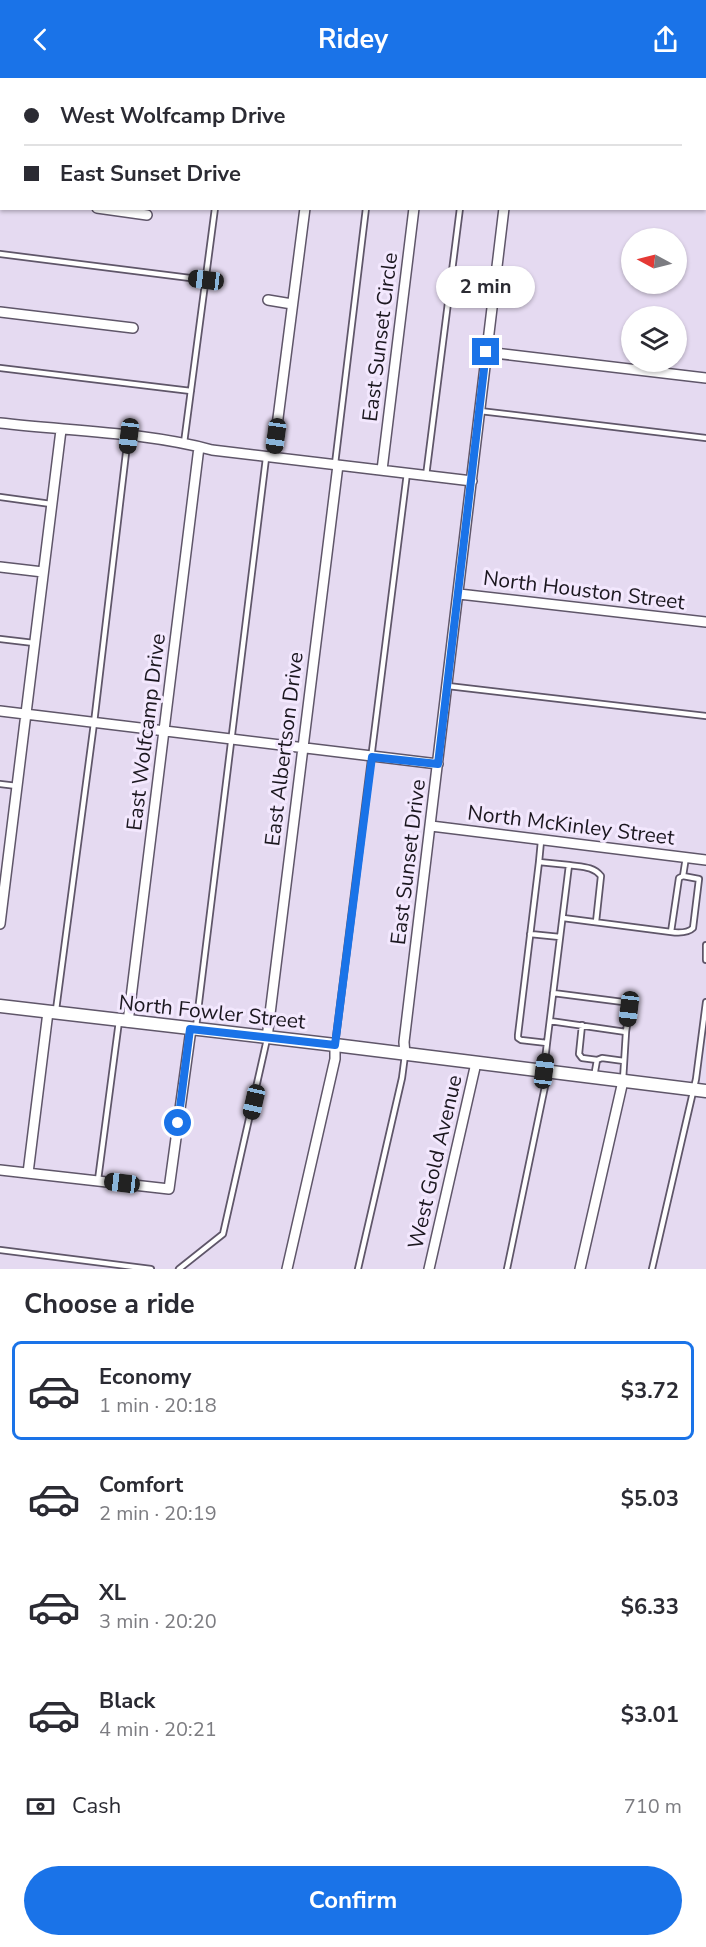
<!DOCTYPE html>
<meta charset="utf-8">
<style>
:root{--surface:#fff;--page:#f2f2f3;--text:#2b2b33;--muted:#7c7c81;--line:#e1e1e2;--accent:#1a73e8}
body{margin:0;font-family:"Nunito Sans",sans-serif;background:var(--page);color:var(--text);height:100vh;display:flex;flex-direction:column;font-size:22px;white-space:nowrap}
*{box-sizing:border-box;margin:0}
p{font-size:20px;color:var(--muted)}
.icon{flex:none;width:33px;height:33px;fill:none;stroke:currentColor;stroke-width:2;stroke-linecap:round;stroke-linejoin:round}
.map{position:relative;height:1191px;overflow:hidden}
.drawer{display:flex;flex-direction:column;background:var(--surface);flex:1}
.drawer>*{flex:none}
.guide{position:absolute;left:0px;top:0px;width:706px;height:132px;box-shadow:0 2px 4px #0004;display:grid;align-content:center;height:132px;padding:0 24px;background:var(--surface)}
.needle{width:39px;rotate:277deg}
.tools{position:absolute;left:621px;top:150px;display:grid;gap:12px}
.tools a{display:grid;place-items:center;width:66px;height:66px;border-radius:50%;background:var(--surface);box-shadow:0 2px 4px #0004;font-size:30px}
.end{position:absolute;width:27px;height:27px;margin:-14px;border:8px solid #1a73e8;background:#fff;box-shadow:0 0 0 3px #fff}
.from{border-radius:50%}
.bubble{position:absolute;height:42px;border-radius:21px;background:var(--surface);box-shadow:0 2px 4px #0004;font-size:20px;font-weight:700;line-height:42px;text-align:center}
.car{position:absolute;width:18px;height:36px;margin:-18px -9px;border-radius:8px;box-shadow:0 0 4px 2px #0007;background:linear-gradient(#222 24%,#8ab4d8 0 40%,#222 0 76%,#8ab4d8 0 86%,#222 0)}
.guide b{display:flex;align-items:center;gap:21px;height:57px;font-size:22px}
.guide b+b{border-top:2px solid var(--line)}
.guide i{width:15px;height:15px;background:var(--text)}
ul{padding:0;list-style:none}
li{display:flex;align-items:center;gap:18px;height:99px;margin:0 12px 9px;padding:0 12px;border:3px solid transparent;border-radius:9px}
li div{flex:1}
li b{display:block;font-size:22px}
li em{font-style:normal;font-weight:700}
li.selected{border-color:var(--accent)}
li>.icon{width:54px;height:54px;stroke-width:1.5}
h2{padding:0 24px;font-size:27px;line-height:72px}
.pay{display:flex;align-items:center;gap:15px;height:66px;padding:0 24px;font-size:22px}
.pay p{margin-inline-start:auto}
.action{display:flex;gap:12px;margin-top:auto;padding:12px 24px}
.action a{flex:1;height:69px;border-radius:36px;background:var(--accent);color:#fff;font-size:24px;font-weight:700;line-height:69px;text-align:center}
header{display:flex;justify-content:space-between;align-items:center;height:78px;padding:0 24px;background:var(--accent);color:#fff;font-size:27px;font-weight:700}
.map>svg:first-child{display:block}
</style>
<header><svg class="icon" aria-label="back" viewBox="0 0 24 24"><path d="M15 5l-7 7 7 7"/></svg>Ridey<svg class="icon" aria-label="share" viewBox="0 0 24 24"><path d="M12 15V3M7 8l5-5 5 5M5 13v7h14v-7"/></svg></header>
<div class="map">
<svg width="706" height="1191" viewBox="0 0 706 1191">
<rect width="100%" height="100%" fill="#e5daf1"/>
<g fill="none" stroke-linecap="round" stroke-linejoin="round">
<defs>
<path id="service" d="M232 2V0
M381 2 382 0
M0 62H2
M0 176 206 202
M0 290 191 313
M480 333 706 360
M184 365 215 130
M335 386 366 130
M426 398 460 130
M0 419 51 426
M0 561 34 565
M448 608 706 638
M0 706 17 708
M539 784 541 763
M569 787C581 789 593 788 601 798L596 844
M683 798 686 779
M563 840 671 854C679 855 688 855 693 850L699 801 683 798 679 800 671 854
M530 856 560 859
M706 867V882
M56 932 94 645 128 358
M550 943 626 954C627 944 632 930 623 924L553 915
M582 947 579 976 582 980 597 982 594 999
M196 949 266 380
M335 967 407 395
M597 982 602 980 624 983
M544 991 547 965 569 787 539 784 518 957V960L521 962 547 965
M623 1002 626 954
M98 1102 119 943
M0 1172 151 1191
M179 1191 223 1156 267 961
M358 1191 402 1000 405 977
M507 1191 548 994
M652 1191 696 1001 706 924"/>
<path id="minor" d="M495 0 507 2
M430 2V0
M520 2 521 0
M0 3 2 4
M0 118H2
M97 130 147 137
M268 222 292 226
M0 234 133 250
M486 274 706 300
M0 345C69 353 145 354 212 372L472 403
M273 379 305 130
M382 392 414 130
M0 489 43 494
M459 516 706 544
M0 633 438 686
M431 748 706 782
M0 846 61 352
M128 944 199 369
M267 960 338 387
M405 977 404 964 504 130
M0 1092 169 1111 191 951
M28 1095 48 934
M287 1191 335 981V967
M429 1191 476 985
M580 1191 623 1003"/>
<path id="tertiary" d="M0 928 335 967 706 1013"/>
</defs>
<use href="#service" stroke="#5f5669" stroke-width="8"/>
<use href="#minor" stroke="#5f5669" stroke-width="12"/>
<use href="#tertiary" stroke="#5f5669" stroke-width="15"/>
<use href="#service" stroke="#fff" stroke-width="4.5"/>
<use href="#minor" stroke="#fff" stroke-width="9"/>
<use href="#tertiary" stroke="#fff" stroke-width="12"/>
</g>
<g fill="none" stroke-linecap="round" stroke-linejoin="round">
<path stroke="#1a73e8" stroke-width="8" d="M178 1045 190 951 335 967 372 679 438 686 486 274"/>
</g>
<g text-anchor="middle" stroke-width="6" stroke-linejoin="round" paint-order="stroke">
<g font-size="21" fill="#1b171f" stroke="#f3e8fe">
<text transform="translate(380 259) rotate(-83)" y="7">East Sunset Circle</text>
<text transform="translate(584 512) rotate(7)" y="7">North Houston Street</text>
<text transform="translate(146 654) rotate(-83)" y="7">East Wolfcamp Drive</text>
<text transform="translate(284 671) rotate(-83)" y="7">East Albertson Drive</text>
<text transform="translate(571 747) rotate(7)" y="7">North McKinley Street</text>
<text transform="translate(408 784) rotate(-83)" y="7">East Sunset Drive</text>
<text transform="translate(212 934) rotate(6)" y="7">North Fowler Street</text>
<text transform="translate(435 1084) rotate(-77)" y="7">West Gold Avenue</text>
</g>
</g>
</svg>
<div class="tools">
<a><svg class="needle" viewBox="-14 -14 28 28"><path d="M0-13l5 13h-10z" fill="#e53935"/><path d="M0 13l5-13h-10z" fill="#7c7c81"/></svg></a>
<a><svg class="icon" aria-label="layers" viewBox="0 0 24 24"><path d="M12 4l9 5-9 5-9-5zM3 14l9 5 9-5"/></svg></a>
</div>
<i class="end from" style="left:178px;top:1045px"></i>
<i class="end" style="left:486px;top:274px"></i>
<div class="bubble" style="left:436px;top:188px;width:99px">2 min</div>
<i class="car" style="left:206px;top:202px;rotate:277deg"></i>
<i class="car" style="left:129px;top:358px;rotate:187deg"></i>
<i class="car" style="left:276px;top:358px;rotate:188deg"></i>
<i class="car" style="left:629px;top:931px;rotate:187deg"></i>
<i class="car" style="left:544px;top:993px;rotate:7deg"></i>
<i class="car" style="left:254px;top:1024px;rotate:193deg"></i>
<i class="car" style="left:122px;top:1105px;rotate:277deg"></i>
<div class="guide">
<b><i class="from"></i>West Wolfcamp Drive</b>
<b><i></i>East Sunset Drive</b>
</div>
</div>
<section class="drawer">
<h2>Choose a ride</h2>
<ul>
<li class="selected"><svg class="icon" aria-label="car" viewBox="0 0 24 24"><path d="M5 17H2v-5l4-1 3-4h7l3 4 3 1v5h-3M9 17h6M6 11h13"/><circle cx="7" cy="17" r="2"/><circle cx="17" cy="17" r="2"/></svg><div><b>Economy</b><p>1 min · 20:18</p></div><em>$3.72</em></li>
<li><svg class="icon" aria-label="car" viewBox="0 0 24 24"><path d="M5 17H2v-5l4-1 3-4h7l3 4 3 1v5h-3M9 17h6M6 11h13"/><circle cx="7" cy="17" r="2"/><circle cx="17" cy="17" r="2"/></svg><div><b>Comfort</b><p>2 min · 20:19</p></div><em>$5.03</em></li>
<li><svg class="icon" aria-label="car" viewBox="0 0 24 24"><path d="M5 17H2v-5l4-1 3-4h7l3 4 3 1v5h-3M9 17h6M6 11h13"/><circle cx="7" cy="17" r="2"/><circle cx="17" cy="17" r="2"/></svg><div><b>XL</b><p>3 min · 20:20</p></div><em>$6.33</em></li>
<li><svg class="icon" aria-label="car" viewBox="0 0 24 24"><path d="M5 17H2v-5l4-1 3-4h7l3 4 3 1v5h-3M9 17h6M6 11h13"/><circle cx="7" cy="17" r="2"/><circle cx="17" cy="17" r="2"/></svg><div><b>Black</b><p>4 min · 20:21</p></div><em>$3.01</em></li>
</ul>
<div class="pay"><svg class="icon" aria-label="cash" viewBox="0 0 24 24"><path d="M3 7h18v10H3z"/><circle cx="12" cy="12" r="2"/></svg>Cash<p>710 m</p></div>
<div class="action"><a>Confirm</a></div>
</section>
